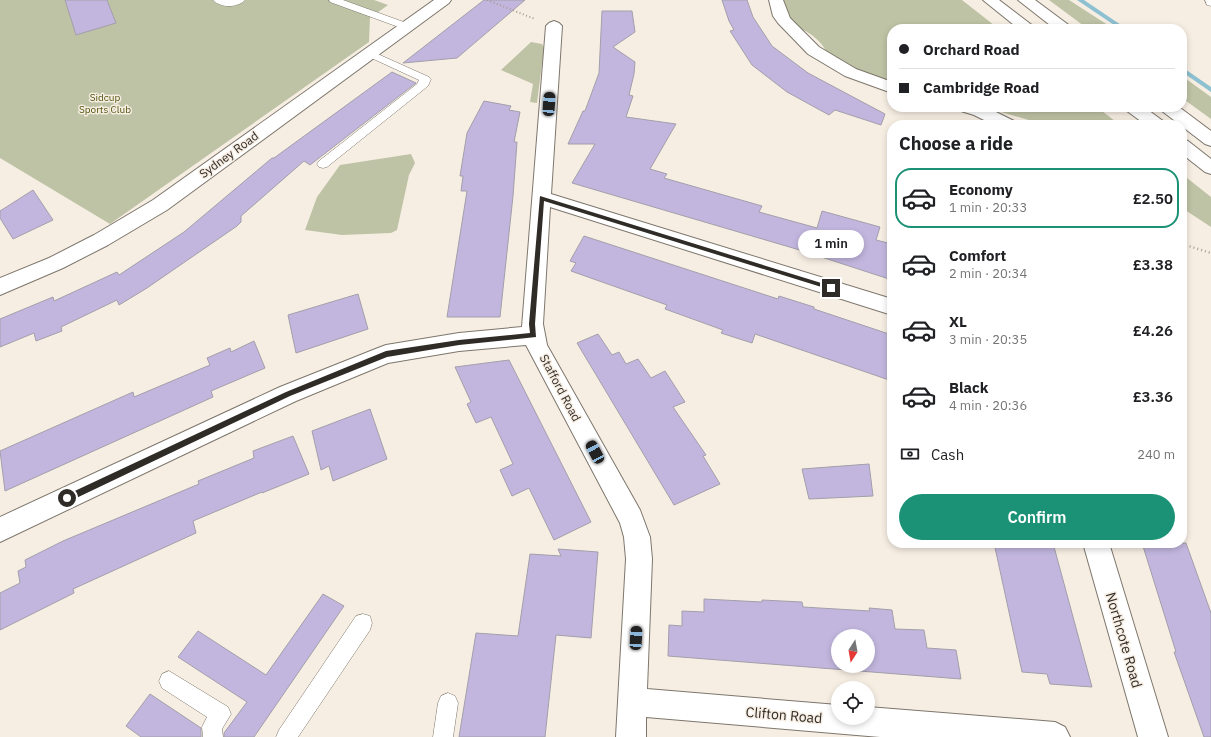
<!DOCTYPE html>
<meta charset="utf-8">
<style>
:root{--surface:#fff;--page:#f6f6f6;--text:#202124;--muted:#757577;--line:#e0e0e0;--accent:#1b9276}
body{margin:0;font-family:"IBM Plex Sans",sans-serif;background:var(--page);color:var(--text);height:100vh;display:flex;flex-direction:column;font-size:15px;white-space:nowrap}
*{box-sizing:border-box;margin:0}
p{font-size:13px;color:var(--muted)}
.icon{flex:none;width:22px;height:22px;fill:none;stroke:currentColor;stroke-width:2;stroke-linecap:round;stroke-linejoin:round}
.map{position:relative;flex:1;overflow:hidden}
.drawer{position:absolute;left:887px;top:120px;width:300px;height:428px;display:flex;flex-direction:column;background:var(--surface);border-radius:16px;box-shadow:0 2px 6px #0003}
.drawer>*{flex:none}
.guide{position:absolute;left:887px;top:24px;width:300px;height:88px;border-radius:16px;box-shadow:0 2px 6px #0003;display:grid;align-content:center;height:88px;padding:0 12px;background:var(--surface)}
.needle{width:26px;rotate:191deg}
.fabs{position:absolute;left:831px;top:629px;display:grid;gap:8px}
.fabs a{display:grid;place-items:center;width:44px;height:44px;border-radius:50%;background:var(--surface);box-shadow:0 2px 6px #0003;font-size:20px}
.end{position:absolute;width:18px;height:18px;margin:-9px;border:5px solid #2f2b27;background:#fff;box-shadow:0 0 0 2px #fff}
.from{border-radius:50%}
.bubble{position:absolute;height:28px;border-radius:14px;background:var(--surface);box-shadow:0 2px 6px #0003;font-size:13px;font-weight:600;line-height:28px;text-align:center}
.car{position:absolute;width:12px;height:24px;margin:-12px -6px;border-radius:5px;box-shadow:0 0 3px 1px #0007;background:linear-gradient(#222 24%,#8ab4d8 0 40%,#222 0 76%,#8ab4d8 0 86%,#222 0)}
.guide b{display:flex;align-items:center;gap:14px;height:38px;font-size:15px}
.guide b+b{border-top:1px solid var(--line)}
.guide i{width:10px;height:10px;background:var(--text)}
ul{padding:0;list-style:none}
li{display:flex;align-items:center;gap:12px;height:60px;margin:0 8px 6px;padding:0 4px;border:2px solid transparent;border-radius:16px}
li div{flex:1}
li b{display:block;font-size:15px}
li em{font-style:normal;font-weight:600}
li.selected{border-color:var(--accent)}
li>.icon{width:36px;height:36px;stroke-width:1.5}
h2{padding:0 12px;font-size:18px;line-height:48px}
.pay{display:flex;align-items:center;gap:10px;height:44px;padding:0 12px;font-size:15px}
.pay p{margin-inline-start:auto}
.cta{display:flex;gap:8px;margin-top:auto;padding:8px 12px}
.cta a{flex:1;height:46px;border-radius:24px;background:var(--accent);color:#fff;font-size:16px;font-weight:600;line-height:46px;text-align:center}
.map>svg:first-child{display:block}
</style>
<div class="map">
<svg width="1211" height="737" viewBox="0 0 1211 737">
<rect width="100%" height="100%" fill="#f7eee3"/>
<path fill="#bfc3a5" d="M0 0H374L388 5 370 18 369 42 110 224 0 158Z
M783 0H962L999 29H892V84L851 68 827 54C824 43 808 30 797 28L785 10Z
M1049 0H1069L1114 29H1088Z
M531 42 542 44 544 48 537 103 530 102 533 84 501 70Z
M1182 76 1211 97V119L1182 98Z
M984 107H1097L1120 125H1038L1032 121Z
M411 154 415 163 409 175 397 230 391 233 342 235 305 230 317 197 340 165Z
M1182 174 1211 197V227L1182 208Z"/>
<g fill="none" stroke-linecap="round" stroke-linejoin="round">
<path fill="#8dc1d1" fill-rule="evenodd" d="M1077 0H1084L1127 29H1120Z
M1182 67 1211 87V92L1182 72Z"/>
</g>
<path fill="#c2b6de" stroke="#a29faa" fill-rule="evenodd" d="M65 0H107L116 23 76 35Z
M484 0H525L457 58 403 63Z
M722 0H747L753 17 772 46 808 73 885 114 881 125 835 110 829 115 787 92 752 65 730 31 734 30 729 21Z
M602 11H632L635 32 613 47 635 62 634 74 629 95 633 96 626 117 676 124 650 169 667 174 664 178 762 206 759 212 817 228 822 211 880 227 876 240 892 244V280L803 251 572 183 595 144H568L583 111H585L599 73Z
M392 72 416 83 310 165 304 161 241 216V222L237 226 147 288 119 305 117 300 61 327 62 331 36 341 34 333 0 347V319L53 297 54 301 117 272 119 275 184 232 272 158H274Z
M484 101 511 106 509 110 520 112 514 142H517L513 196 500 317H447L467 191H461L463 176H460L467 133Z
M33 190 53 220 13 239 0 218V211Z
M584 236 778 299 779 296 814 307V309L892 335V381L755 334 752 343 721 333 723 330 665 309 667 305 571 271 576 263 570 261Z
M358 294 368 329 296 353 288 315Z
M598 334 612 355 619 352 626 364 638 359 651 378 665 371 685 402 673 407 706 455 703 456 720 484 674 505 577 343Z
M254 341 265 368 211 391 213 397 5 491 0 451 133 392 134 397 210 365 207 358 230 348 231 352Z
M509 360 591 522 554 540 529 488 512 496 500 470 513 464 491 417 476 423 467 404 471 402 455 367Z
M370 409 387 459 333 481 329 466 321 470 312 431Z
M293 436 309 474 262 493V492L193 521 196 533 73 589 74 593 0 630V593L20 583 18 571 26 567 25 560 63 541 199 484 198 481 254 458 253 451Z
M869 464 873 496 809 499 802 469Z
M994 543H1053L1092 687 1050 684 1047 674 1022 672Z
M1142 543H1186L1211 613V737H1204L1174 652H1176Z
M558 549 598 552 591 638 556 635 545 737H459L476 633 518 636 530 554 561 556Z
M323 594 344 606 254 737H224V733L247 702 178 657 198 631 266 675Z
M704 599 762 602V600L802 602 803 607 870 611 869 608 892 610 895 629 924 630 927 648 956 650 961 679 668 656 669 625 682 626V611L704 612ZM838 636H868V666H838Z
M150 694 201 728V737H141L126 726Z"/>
<g fill="none" stroke-linecap="round" stroke-linejoin="round">
<defs>
<path id="lane" d="M213 0H245C237 8 221 8 213 0Z
M329 0H343L412 25 413 27 412 29H404L330 2Z
M1205 0H1211V6L1207 5Z
M371 51 429 77 431 79 428 86 327 167 323 168 319 167 317 164 319 161 417 84 419 80 367 56 366 54Z
M363 614 370 616 372 623 370 630 298 737H276L279 730 356 616Z
M169 671 228 707 231 714 222 729 223 737H203L202 727 207 717 162 688 159 681 162 674Z
M448 693 455 696 458 703 453 737H433L438 703 441 696Z"/>
<path id="street" d="M434 0H451L449 3 167 210 108 245 63 268 0 295V278L49 258 94 235 153 200Z
M769 0H783L790 18 819 47 856 69 892 82V93L845 76 808 54 778 23 773 16Z
M554 21 559 23 562 26 551 194 892 299V315L550 207 543 324 547 345 640 510 650 537 652 559 647 689 838 705V718H868V707L1055 722 1065 727 1070 737H880L646 717V737H616L626 559 624 537 620 523 526 345 459 351 388 363 296 401 0 542V517L280 387 378 348 386 345 459 333 522 327 546 26 549 23Z
M959 107H986L1014 121 1017 125H994L974 115 961 111Z
M1083 543H1109L1168 737H1138Z"/>
<path id="highway" d="M983 0H999L1037 29H1019Z
M1018 0H1035L1070 26 1073 29H1055Z
M1125 107H1144L1163 121 1166 125H1146L1127 111Z
M1160 107H1179L1211 131V146L1205 144 1162 111Z
M1182 139 1188 141 1211 159V174L1205 172 1182 154Z"/>
</defs>
<use href="#lane" stroke="#7d766c" stroke-width="1"/>
<use href="#street" stroke="#7d766c" stroke-width="2"/>
<use href="#highway" stroke="#7d766c" stroke-width="2"/>
<path stroke="#a49d95" stroke-width="2" stroke-dasharray="1 2.5" stroke-linecap="butt" d="M487 0 535 19"/>
<path stroke="#a49d95" stroke-width="2.5" stroke-dasharray="1 3" stroke-linecap="butt" d="M1182 244 1211 253"/>
<use href="#lane" fill="#fff" fill-rule="evenodd"/>
<use href="#street" fill="#fff" fill-rule="evenodd"/>
<use href="#highway" fill="#fff" fill-rule="evenodd"/>
</g>
<path fill="#2f2b27" d="M540 196 831 286 834 288 831 290 544 201 535 324 536 337 459 345 387 357 290 396 70 501H64V496L286 392 386 351 459 340 530 333 529 324Z"/>
<g text-anchor="middle" stroke-width="3" stroke-linejoin="round" paint-order="stroke">
<g font-size="10" fill="#4f540e" stroke="#f7eee3">
<text x="105" y="101">Sidcup<tspan x="105" dy="12">Sports Club</tspan></text>
</g>
<g font-size="12" fill="#2f2b27" stroke="#f7eee3">
<text transform="translate(229 155) rotate(-36)" y="4">Sydney Road</text>
<text transform="translate(560 388) rotate(62)" y="4">Stafford Road</text>
</g>
<g font-size="14" fill="#2f2b27" stroke="#f7eee3">
<text transform="translate(1124 640) rotate(74)" y="5">Northcote Road</text>
<text transform="translate(784 715) rotate(5)" y="5">Clifton Road</text>
</g>
</g>
</svg>
<div class="fabs">
<a><svg class="needle" viewBox="-14 -14 28 28"><path d="M0-13l5 13h-10z" fill="#e53935"/><path d="M0 13l5-13h-10z" fill="#757577"/></svg></a>
<a><svg class="icon" aria-label="locate" viewBox="0 0 24 24"><circle cx="12" cy="12" r="6"/><path d="M12 2v4M12 18v4M2 12h4M18 12h4"/></svg></a>
</div>
<i class="end from" style="left:67px;top:498px"></i>
<i class="end" style="left:831px;top:288px"></i>
<div class="bubble" style="left:798px;top:230px;width:66px">1 min</div>
<i class="car" style="left:549px;top:104px;rotate:4deg"></i>
<i class="car" style="left:595px;top:452px;rotate:332deg"></i>
<i class="car" style="left:636px;top:638px;rotate:3deg"></i>
<div class="guide">
<b><i class="from"></i>Orchard Road</b>
<b><i></i>Cambridge Road</b>
</div>
<section class="drawer">
<h2>Choose a ride</h2>
<ul>
<li class="selected"><svg class="icon" aria-label="car" viewBox="0 0 24 24"><path d="M5 17H2v-5l4-1 3-4h7l3 4 3 1v5h-3M9 17h6M6 11h13"/><circle cx="7" cy="17" r="2"/><circle cx="17" cy="17" r="2"/></svg><div><b>Economy</b><p>1 min · 20:33</p></div><em>£2.50</em></li>
<li><svg class="icon" aria-label="car" viewBox="0 0 24 24"><path d="M5 17H2v-5l4-1 3-4h7l3 4 3 1v5h-3M9 17h6M6 11h13"/><circle cx="7" cy="17" r="2"/><circle cx="17" cy="17" r="2"/></svg><div><b>Comfort</b><p>2 min · 20:34</p></div><em>£3.38</em></li>
<li><svg class="icon" aria-label="car" viewBox="0 0 24 24"><path d="M5 17H2v-5l4-1 3-4h7l3 4 3 1v5h-3M9 17h6M6 11h13"/><circle cx="7" cy="17" r="2"/><circle cx="17" cy="17" r="2"/></svg><div><b>XL</b><p>3 min · 20:35</p></div><em>£4.26</em></li>
<li><svg class="icon" aria-label="car" viewBox="0 0 24 24"><path d="M5 17H2v-5l4-1 3-4h7l3 4 3 1v5h-3M9 17h6M6 11h13"/><circle cx="7" cy="17" r="2"/><circle cx="17" cy="17" r="2"/></svg><div><b>Black</b><p>4 min · 20:36</p></div><em>£3.36</em></li>
</ul>
<div class="pay"><svg class="icon" aria-label="cash" viewBox="0 0 24 24"><path d="M3 7h18v10H3z"/><circle cx="12" cy="12" r="2"/></svg>Cash<p>240 m</p></div>
<div class="cta"><a>Confirm</a></div>
</section>
</div>
